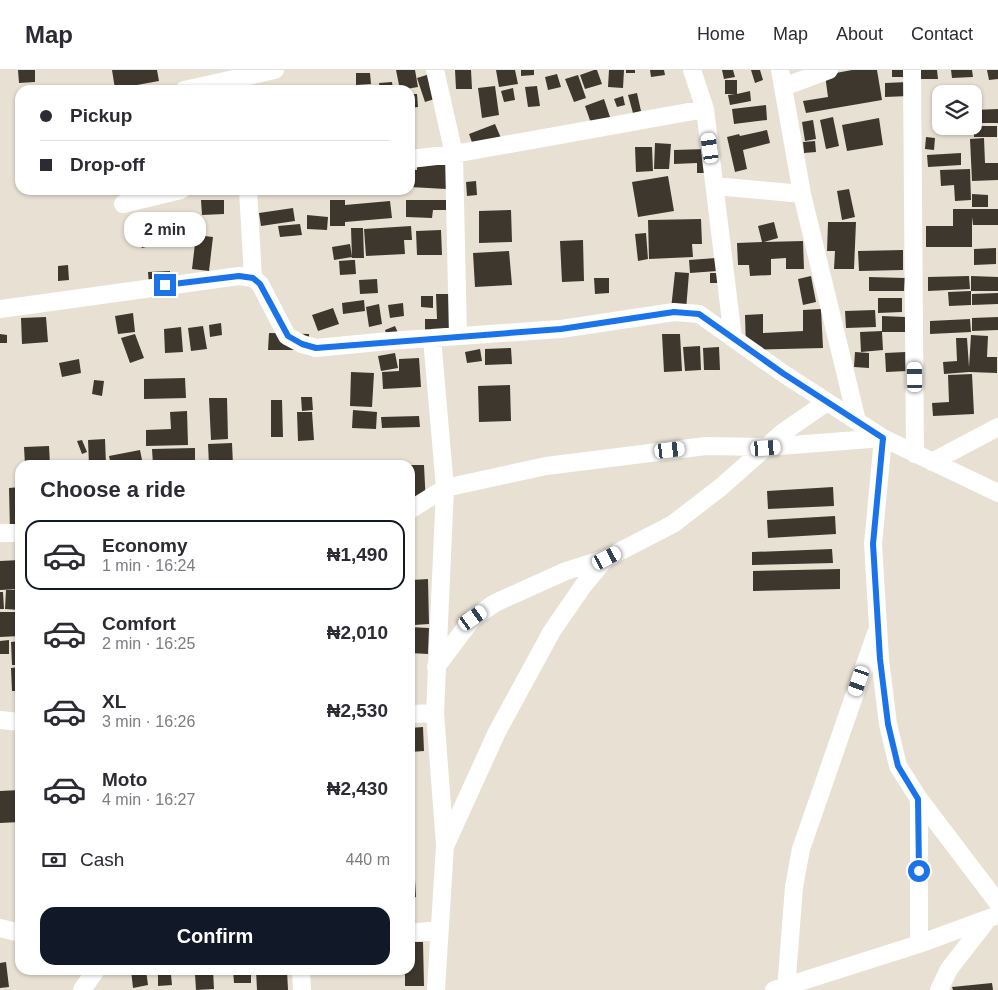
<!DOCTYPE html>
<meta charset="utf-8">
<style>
:root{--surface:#fff;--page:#f7f7f7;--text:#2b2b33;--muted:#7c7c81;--line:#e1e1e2;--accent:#111827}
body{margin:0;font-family:Arial,sans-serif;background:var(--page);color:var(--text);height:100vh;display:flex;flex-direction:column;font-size:19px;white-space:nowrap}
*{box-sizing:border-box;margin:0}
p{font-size:16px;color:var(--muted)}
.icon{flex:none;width:28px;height:28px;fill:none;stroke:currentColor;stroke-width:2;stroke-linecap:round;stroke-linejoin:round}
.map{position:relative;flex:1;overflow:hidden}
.panel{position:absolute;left:15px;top:390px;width:400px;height:515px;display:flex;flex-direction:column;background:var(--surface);border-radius:15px;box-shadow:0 1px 4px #0004}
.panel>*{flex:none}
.guide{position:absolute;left:15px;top:15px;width:400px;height:110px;border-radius:15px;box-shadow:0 1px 4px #0004;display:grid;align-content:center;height:110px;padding:0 25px;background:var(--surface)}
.controls{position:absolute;left:932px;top:15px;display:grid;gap:10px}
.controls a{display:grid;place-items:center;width:50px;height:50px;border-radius:10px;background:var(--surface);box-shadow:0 1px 4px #0004;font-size:25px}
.end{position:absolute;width:22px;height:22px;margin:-11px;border:6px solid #1a73e8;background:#fff;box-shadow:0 0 0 2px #fff}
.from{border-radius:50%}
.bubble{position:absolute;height:35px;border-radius:15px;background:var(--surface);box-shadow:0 1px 4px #0004;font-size:16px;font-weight:600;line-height:35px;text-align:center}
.car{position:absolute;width:15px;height:30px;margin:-15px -8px;border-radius:6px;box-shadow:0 0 4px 1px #0007;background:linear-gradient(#fff 24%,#345 0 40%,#fff 0 76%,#345 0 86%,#fff 0)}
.guide b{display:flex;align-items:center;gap:18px;height:48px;font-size:19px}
.guide b+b{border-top:1px solid var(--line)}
.guide i{width:12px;height:12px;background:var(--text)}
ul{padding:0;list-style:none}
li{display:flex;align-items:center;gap:15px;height:70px;margin:0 10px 8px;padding:0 15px;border:2px solid transparent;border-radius:15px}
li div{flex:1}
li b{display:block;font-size:19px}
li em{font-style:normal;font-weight:600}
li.selected{border-color:var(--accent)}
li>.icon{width:45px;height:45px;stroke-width:1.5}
h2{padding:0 25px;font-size:22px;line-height:60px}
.pay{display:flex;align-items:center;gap:12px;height:55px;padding:0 25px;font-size:19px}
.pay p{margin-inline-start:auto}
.button{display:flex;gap:10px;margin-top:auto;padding:10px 25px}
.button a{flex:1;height:58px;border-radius:15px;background:var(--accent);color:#fff;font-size:20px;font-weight:600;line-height:58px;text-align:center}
header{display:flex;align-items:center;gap:30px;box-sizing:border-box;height:70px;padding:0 25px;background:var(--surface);border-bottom:1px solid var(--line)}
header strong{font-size:24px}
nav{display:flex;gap:28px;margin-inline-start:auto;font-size:18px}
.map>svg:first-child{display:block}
</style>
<header>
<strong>Map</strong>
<nav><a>Home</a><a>Map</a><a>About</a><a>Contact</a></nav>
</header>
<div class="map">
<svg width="998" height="920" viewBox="0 0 998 920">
<rect width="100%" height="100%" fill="#e8e0d2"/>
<path fill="#3e372d" d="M18 0H35V12L19 13Z
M112 0H157L159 11 115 19Z
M396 0H415L418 17 400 20Z
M455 0H471L472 19H456Z
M496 0H515L518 14 499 17Z
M521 0H534V5L521 6Z
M594 0H597L602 14 585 19 580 5Z
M609 0H624L623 18 608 17Z
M626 0H635V3H626Z
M650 0H664L665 5 651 7Z
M722 0H733L735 7 724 9Z
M751 0H760L763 10 755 13Z
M852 0H877L882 30 806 43 803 31 828 27 825 5Z
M892 0H908V7H892Z
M919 0H937L938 9H920Z
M951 0H972L973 7 952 8Z
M987 0H998V9L989 10Z
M356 3H370L371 14 356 15Z
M433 3 441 27 425 32 417 8Z
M557 4 561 17 548 20 545 7Z
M578 5 586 28 574 32 565 9Z
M725 10H737V24L750 21 751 31 730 35 728 25 735 24H725Z
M392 12 393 20H380L379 13Z
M908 12 909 26 885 27V13Z
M495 16 499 45 482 48 478 18Z
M537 16 540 36 528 37 525 17Z
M513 18 515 30 504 32 501 21Z
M967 19V24H941V54H935L934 20Z
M637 23 641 41 633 43 628 25Z
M410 24H417L418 37 410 38Z
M974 24H981L982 36 974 37Z
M623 26 625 35 617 37 614 29Z
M604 29 611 50 592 56 585 36Z
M766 35 767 50 734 54 732 39Z
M998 39V53H974V40Z
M833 47 839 76 826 79 820 50Z
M879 48 883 75 847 81 842 55Z
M813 50 816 69 805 71 802 52Z
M495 54 501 68 474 78 469 64Z
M974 56H997V67H974Z
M767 60 770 73 743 80 747 99 735 102 727 67 739 64 740 66Z
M926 67 935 68 934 80 925 79Z
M984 68 985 93H998V110L972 111 970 69Z
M815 71 816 82 804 83 803 72Z
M655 73 671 74 669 99H654Z
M635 77H652L653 101 636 102Z
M706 79 707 103H697V93L674 94V80Z
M961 83V95L928 97 927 85Z
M417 91H446V119L410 117V100H417Z
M970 99 971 130 955 131 954 115 941 116 940 100Z
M668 106 674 141 638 147 632 112Z
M476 111 477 125 467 126 466 112Z
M849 119 855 147 842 150 837 121Z
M972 124 988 125V137H972Z
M201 130H224V144L202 145Z
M330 130H345V135L390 131 392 148 345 152V156H330Z
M406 130H446V140H433L432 148 406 147Z
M293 138 295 151 261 156 259 143Z
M953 139H998V155H973L972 147V177H926V156H953Z
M511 140 512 172 479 173V141Z
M307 145 328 147 327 160 307 159Z
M701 149 702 174H692L693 187 649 189 648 150Z
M774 152 778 168 764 172 803 171 804 199H786V188L771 189V205L750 206 749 195H738L737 173 762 172 758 156Z
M828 152H856L854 199H834L835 181H827Z
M300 154 302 165 280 167 278 156Z
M161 155 165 172 142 178 137 161Z
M411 156 412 170H404L405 184 366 186 364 159Z
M351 158H363L364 188H352Z
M441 160 442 185H417L416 161Z
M646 163 648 189 638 191 635 164Z
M196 165 213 167 209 201 192 199Z
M583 170 584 211 562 212 560 171Z
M350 174 352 187 334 190 332 177Z
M996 178V194L974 195V179Z
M903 180V200L859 201 858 181Z
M509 181 512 215 475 217 473 183Z
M716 188 717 201 690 203 689 190Z
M352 190H355L356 204 340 205 339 191Z
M68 195 69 210 58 211V196Z
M170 201 171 214 149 215 148 202Z
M675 202 689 203 686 240 671 239Z
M710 203H718L719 213H710Z
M811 206 816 232 803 235 798 209Z
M969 206 970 219 928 221V207Z
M971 206 998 207V221H971Z
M869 207 905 208 904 221H869Z
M594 208H609V223L595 224Z
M377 209 378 223 360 224 359 210Z
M971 221V235L949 236 948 222Z
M998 223V234L972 235V224Z
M436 224H449V263L425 264V249H437Z
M421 226H433V238L421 237Z
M878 228H902V242L878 243Z
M364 230 365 241 343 244 342 233Z
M403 233 404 246 390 248 388 235Z
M379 234 382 254 369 257 366 237Z
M333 238 339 254 318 261 312 245Z
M821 239 823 278 746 280 745 245 763 244V263L803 261V240Z
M875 240 876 257 846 258 845 241Z
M133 243 135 262 118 264 115 246Z
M882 246 905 247V262H882L883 280 861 282 860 262 882 261Z
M46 247 48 272 22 274 21 248Z
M998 247V260L972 261V248Z
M970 249 971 262 930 264V251Z
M221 253 222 265 210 267 209 255Z
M203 256 207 279 191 281 188 258Z
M395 256 398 263 387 267 385 260Z
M181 257 183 282 165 283 164 259Z
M269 263 309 264V280H268Z
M0 264 7 265V273H0Z
M135 264 144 288 130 293 121 268Z
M662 264H680L682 301 664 302Z
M971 265 988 266 987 287H997V303L969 302 944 304 943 292 957 291 956 268H967L969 297Z
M700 276 701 300 685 301 683 277Z
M719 277 720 300H704L703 278Z
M511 278 512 294 485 295V279Z
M480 279 482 291 467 293 465 282Z
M855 282 869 283V298L854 297Z
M906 282 907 301 886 302 885 283Z
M395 283 398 298 381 301 378 286Z
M419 288 421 317 383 319 382 302 399 301V289Z
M79 289 81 303 62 307 59 293Z
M351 302 374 303 372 337 350 336Z
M972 304 974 344 933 346 932 333 949 332 948 305Z
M185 308 186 328 144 329V309Z
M94 310 104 311 102 326 92 324Z
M510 315 511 351 479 352 478 316Z
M301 327H312L313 340 302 341Z
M209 328H227L228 369 211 370Z
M271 330H282L283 367H271Z
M353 340 377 342 376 359 352 358Z
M187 341 188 375 146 376V360L171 359 170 342Z
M297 342H312L314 370 298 371Z
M419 346 420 357 382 358 381 347Z
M105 369 106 395H89L88 370Z
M82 370 87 382 82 384 77 371Z
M232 373 233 395H209L208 374Z
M49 376 50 395H25L24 377Z
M195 378V395H153L152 379Z
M140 380 143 395H111L109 386Z
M410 395H424L426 435 410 436Z
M20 417V459L10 460 9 418Z
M833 417 834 436 768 439 767 421Z
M835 446 836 464 768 468 767 450Z
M415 464V478H410V465Z
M832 479 833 493 752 495V482Z
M20 490V519L0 520V491Z
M840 499V519L753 521V501Z
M428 509 429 554 414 555 412 510Z
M6 520H20V540L5 539Z
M0 522H3L4 539H0Z
M0 542H20V566L0 567Z
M410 557 429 558 428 584 410 583Z
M9 570V584H0V571Z
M20 571V595H12L11 572Z
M20 597V635L17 636V621H12L11 598Z
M423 657 424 681 410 682V658Z
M410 690H413L412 707H410Z
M410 709H414V732H410Z
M20 720V752L0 753V721Z
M410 793H414L416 827H410Z
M410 872H423L424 916H405V900H410Z
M6 892 9 917 0 918V893Z
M131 900H146L148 915 133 918Z
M158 900H213L214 919 196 920 195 904 171 905 172 915 158 916Z
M233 900H251V913H234Z
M256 900H287L288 920H257Z
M992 913 993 920H953L952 917Z"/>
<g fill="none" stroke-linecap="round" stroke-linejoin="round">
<path stroke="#fff" stroke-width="18" d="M435 0 454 84 458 266
M692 0 705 39 733 268
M780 0 802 124 857 351
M912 0 915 384
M783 17 829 0
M184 20 275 0
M410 89 454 84 705 39
M715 116 802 124
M248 120 253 208
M123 134 181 120
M0 239 239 206 253 208 260 214 287 266 302 274 316 278 389 271 561 259 674 242 699 244 784 304 883 368 998 423
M432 268 445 418 435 643 445 775 436 920
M932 392 998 357
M410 440 445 418 546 396 706 376 766 377 883 368 873 474 880 589 888 654 898 696 919 729 998 833
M0 463H20
M436 597 473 548 495 533 566 501 607 488 673 454 721 417 782 363 827 332
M410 644 435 643
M0 650 20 652
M919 729V874
M446 774 497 662 552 561 583 516 606 488
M0 858 20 863
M410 863 439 860
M301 900 302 920
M82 920 96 900
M774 920 919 874 998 845
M786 920 794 817 801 779 876 563
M939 920 949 899 988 849"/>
</g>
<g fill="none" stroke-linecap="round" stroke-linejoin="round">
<path stroke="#1a73e8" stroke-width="6" d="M165 215 239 206 253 208 260 214 288 266 302 274 316 278 561 259 674 242 699 244 784 304 883 368 873 474 880 589 888 654 898 696 918 729 919 801"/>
</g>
</svg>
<div class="controls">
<a><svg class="icon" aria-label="layers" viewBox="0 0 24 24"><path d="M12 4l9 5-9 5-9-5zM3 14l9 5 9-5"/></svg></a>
</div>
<i class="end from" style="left:919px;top:801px"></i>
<i class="end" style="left:165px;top:215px"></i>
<div class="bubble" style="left:124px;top:142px;width:82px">2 min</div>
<i class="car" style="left:710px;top:78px;rotate:352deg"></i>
<i class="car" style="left:915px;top:307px;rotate:359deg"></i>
<i class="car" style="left:766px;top:378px;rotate:86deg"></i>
<i class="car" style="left:670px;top:380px;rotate:83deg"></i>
<i class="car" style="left:607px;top:488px;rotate:63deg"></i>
<i class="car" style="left:473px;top:548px;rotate:55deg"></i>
<i class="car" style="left:859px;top:611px;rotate:199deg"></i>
<div class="guide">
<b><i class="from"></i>Pickup</b>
<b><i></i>Drop-off</b>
</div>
<section class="panel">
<h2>Choose a ride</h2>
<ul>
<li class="selected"><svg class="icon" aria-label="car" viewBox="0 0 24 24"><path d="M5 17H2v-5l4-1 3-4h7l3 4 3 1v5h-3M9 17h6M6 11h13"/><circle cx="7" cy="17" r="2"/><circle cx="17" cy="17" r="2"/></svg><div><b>Economy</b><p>1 min · 16:24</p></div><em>₦1,490</em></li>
<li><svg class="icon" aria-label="car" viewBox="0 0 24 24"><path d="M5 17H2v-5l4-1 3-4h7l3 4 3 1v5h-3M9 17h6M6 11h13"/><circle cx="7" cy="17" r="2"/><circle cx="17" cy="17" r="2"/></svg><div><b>Comfort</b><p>2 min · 16:25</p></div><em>₦2,010</em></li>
<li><svg class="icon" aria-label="car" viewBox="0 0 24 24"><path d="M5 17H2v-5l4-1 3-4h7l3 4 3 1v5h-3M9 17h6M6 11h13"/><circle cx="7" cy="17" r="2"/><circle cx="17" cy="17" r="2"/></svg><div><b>XL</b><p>3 min · 16:26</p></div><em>₦2,530</em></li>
<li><svg class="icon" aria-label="car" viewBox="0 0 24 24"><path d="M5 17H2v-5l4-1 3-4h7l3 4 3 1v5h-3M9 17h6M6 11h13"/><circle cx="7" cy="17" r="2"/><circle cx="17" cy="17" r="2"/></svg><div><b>Moto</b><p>4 min · 16:27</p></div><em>₦2,430</em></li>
</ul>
<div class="pay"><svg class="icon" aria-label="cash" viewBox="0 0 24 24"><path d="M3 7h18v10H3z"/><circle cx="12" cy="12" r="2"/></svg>Cash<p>440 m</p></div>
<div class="button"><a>Confirm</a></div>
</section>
</div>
